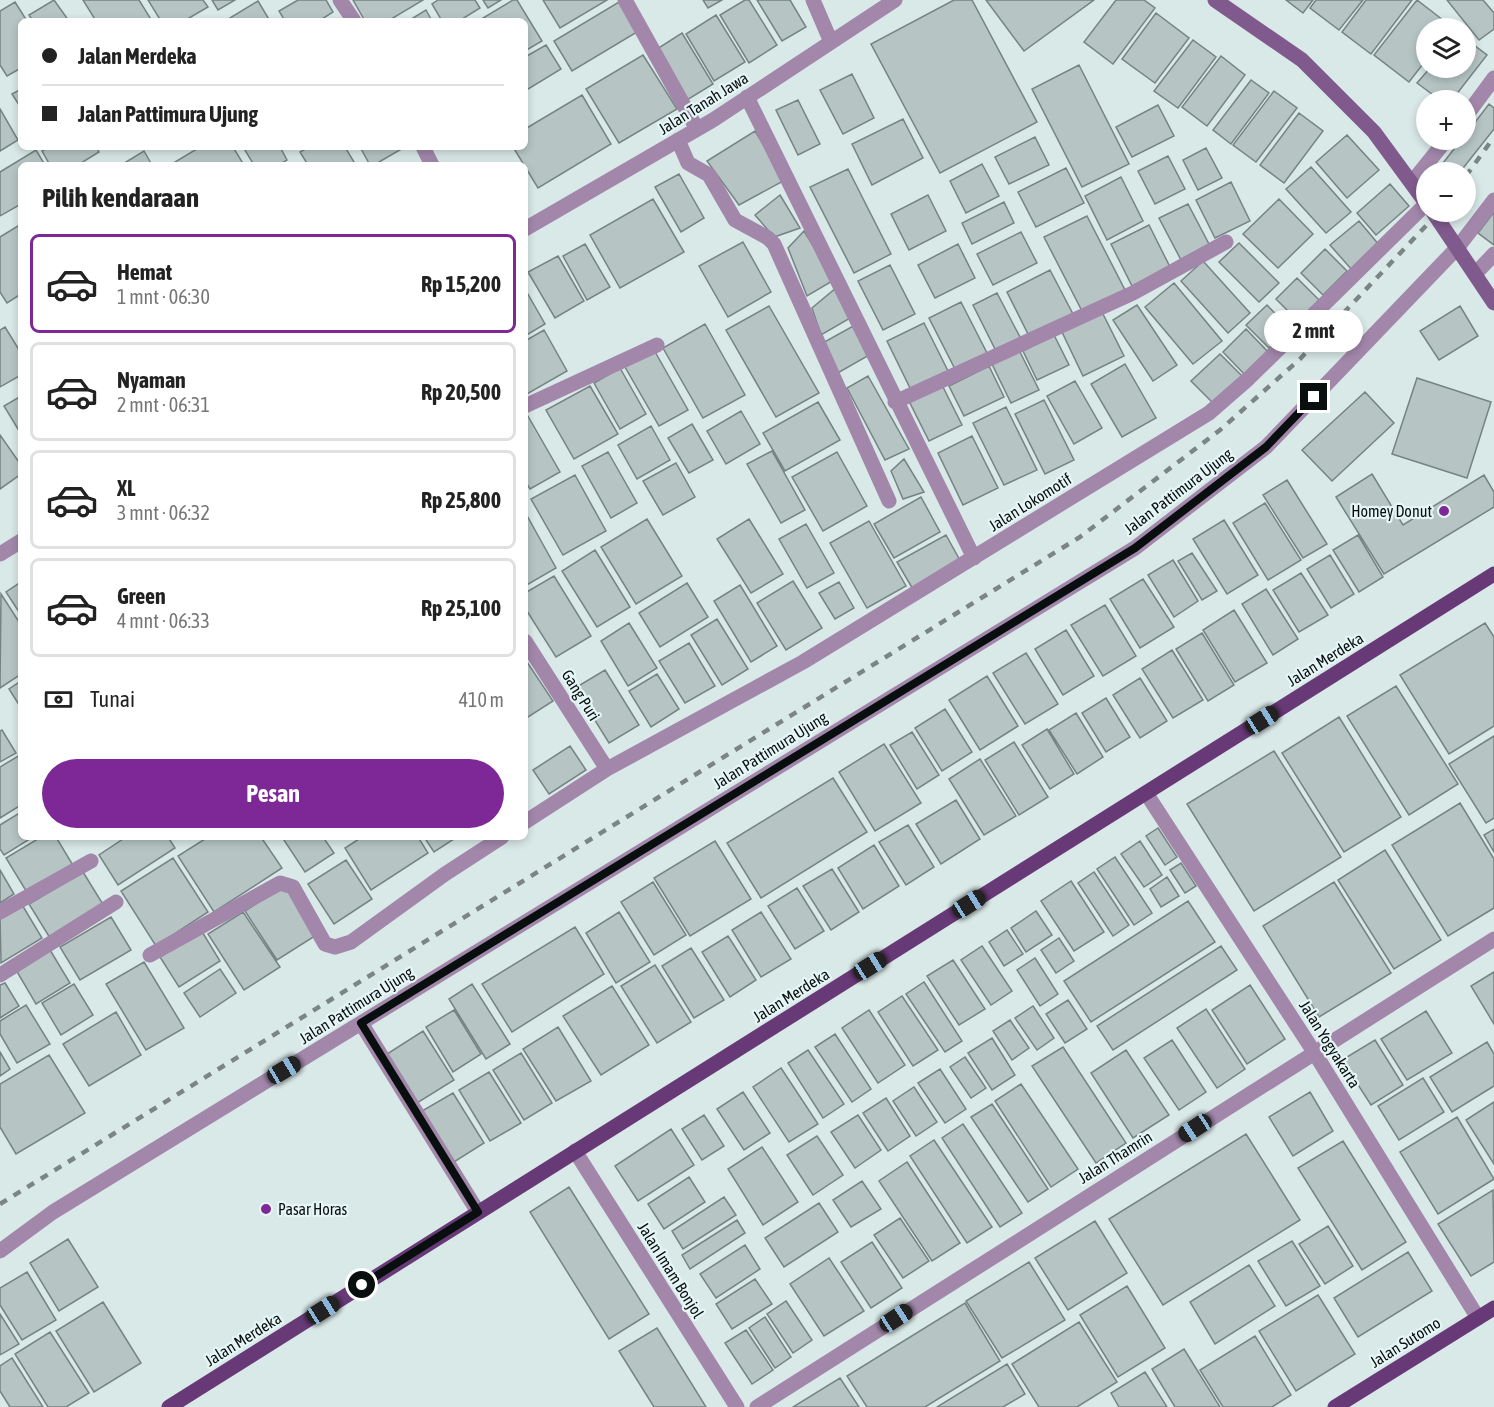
<!DOCTYPE html>
<html lang="id">
<meta charset="utf-8">
<style>
:root{--surface:#fff;--page:#f2f2f2;--text:#222;--muted:#767676;--line:#e0e0e0;--accent:#7e2897}
body{margin:0;font-family:"Asap Condensed",sans-serif;background:var(--page);color:var(--text);height:100vh;display:flex;flex-direction:column;font-size:22px;white-space:nowrap}
*{box-sizing:border-box;margin:0}
p{font-size:20px;color:var(--muted)}
.icon{flex:none;width:33px;height:33px;fill:none;stroke:currentColor;stroke-width:2;stroke-linecap:round;stroke-linejoin:round}
.map{position:relative;flex:1;overflow:hidden}
.drawer{position:absolute;left:18px;top:162px;width:510px;height:678px;display:flex;flex-direction:column;background:var(--surface);border-radius:9px;box-shadow:0 3px 9px #0003}
.drawer>*{flex:none}
.hud{position:absolute;left:18px;top:18px;width:510px;height:132px;border-radius:9px;box-shadow:0 3px 9px #0003;display:grid;align-content:center;height:132px;padding:0 24px;background:var(--surface)}
.fabs{position:absolute;left:1416px;top:18px;display:grid;gap:12px}
.fabs a{display:grid;place-items:center;width:60px;height:60px;border-radius:50%;background:var(--surface);box-shadow:0 3px 9px #0003;font-size:30px}
.end{position:absolute;width:27px;height:27px;margin:-14px;border:8px solid #090e0e;background:#fff;box-shadow:0 0 0 3px #fff}
.from{border-radius:50%}
.bubble{position:absolute;height:42px;border-radius:21px;background:var(--surface);box-shadow:0 3px 9px #0003;font-size:20px;font-weight:700;line-height:42px;text-align:center}
.car{position:absolute;width:18px;height:36px;margin:-18px -9px;border-radius:8px;box-shadow:0 0 4px 2px #0007;background:linear-gradient(#222 24%,#8ab4d8 0 40%,#222 0 76%,#8ab4d8 0 86%,#222 0)}
.hud b{display:flex;align-items:center;gap:21px;height:57px;font-size:22px}
.hud b+b{border-top:2px solid var(--line)}
.hud i{width:15px;height:15px;background:var(--text)}
ul{padding:0;list-style:none}
li{display:flex;align-items:center;gap:18px;height:99px;margin:0 12px 9px;padding:0 12px;border:3px solid var(--line);border-radius:9px}
li div{flex:1}
li b{display:block;font-size:22px}
li em{font-style:normal;font-weight:700}
li.active{border-color:var(--accent)}
li>.icon{width:54px;height:54px;stroke-width:1.5}
h2{padding:0 24px;font-size:27px;line-height:72px}
.pay{display:flex;align-items:center;gap:15px;height:66px;padding:0 24px;font-size:22px}
.pay p{margin-inline-start:auto}
.action{display:flex;gap:12px;margin-top:auto;padding:12px 24px}
.action a{flex:1;height:69px;border-radius:36px;background:var(--accent);color:#fff;font-size:24px;font-weight:700;line-height:69px;text-align:center}
.map>svg:first-child{display:block}
</style>
<div class="map">
<svg width="1494" height="1407" viewBox="0 0 1494 1407">
<rect width="100%" height="100%" fill="#d9e9e8"/>
<path fill="#b6c5c4" stroke="#758383" stroke-width="1.5" d="M54 0 69 21H33L29 15Z
M83 0H139L152 21H96Z
M148 0H203L208 7 184 21H161Z
M212 0H235L218 10Z
M298 0H326L333 12 319 21H285L279 11Z
M353 0H423L388 21H365Z
M438 0H475L480 8 459 21H442L432 4Z
M483 0H501L488 8Z
M513 0H517L542 41 525 51V21H478Z
M543 0H607L560 28Z
M703 0H722L708 8Z
M745 0H749L777 45 749 63 720 15Z
M757 0H790L806 27 782 41Z
M954 0H972L1037 122 940 173 871 44Z
M986 0H1094L1024 51Z
M1116 0H1144L1155 8 1113 64 1084 42Z
M1286 0H1313L1303 13Z
M1316 0H1363L1339 30 1310 8Z
M1366 0H1412L1371 54 1342 32Z
M1417 0 1452 27 1426 28V60L1409 82 1374 55Z
M1447 0H1483L1494 13V29L1479 40Z
M258 1 270 21H225Z
M15 2 27 21H21V68L7 76 0 65V11Z
M619 2 637 32 572 71 554 41Z
M426 10 432 21H408Z
M1156 13 1189 38 1155 83 1122 59Z
M716 15 745 62 714 81 686 34Z
M682 33 713 84 687 100 657 49Z
M1466 39 1487 55 1452 100H1440L1417 83 1430 68H1466Z
M1193 40 1216 57 1178 108 1154 91Z
M546 45 561 69 525 91V57Z
M643 55 677 109 619 143 586 89Z
M1221 56 1245 75 1207 126 1182 107Z
M1079 65 1129 164 1082 187 1032 89Z
M852 74 874 118 843 134 820 90Z
M1251 80 1269 93 1231 144 1213 130Z
M21 89V108L12 94Z
M1274 91 1297 108 1256 162 1233 145Z
M582 95 611 144 538 188 513 147H525V129Z
M798 100 820 144 798 155 776 110Z
M1489 104 1494 108V129L1460 172H1446L1440 167 1461 140H1466V134Z
M1158 105 1174 136 1132 157 1116 127Z
M0 109 18 140 0 151Z
M1299 113 1323 131 1284 183 1260 165Z
M903 119 923 158 872 185 852 144Z
M755 131 785 180 739 205 707 161Z
M1347 135 1379 170 1347 198 1316 162Z
M1035 137 1049 165 1009 184 995 157Z
M49 147H96L99 152 78 165H50L42 151Z
M200 147H233L244 165H170Z
M243 147H280L287 160 279 165H254Z
M309 147H345L354 162 348 165H308L300 152Z
M360 147H405L374 165H370Z
M1206 148 1222 178 1198 190 1183 160Z
M36 150 45 165H21V204L0 216V172Z
M144 151 152 165H121Z
M1168 156 1185 189 1155 204 1138 171Z
M982 164 999 196 966 213 950 181Z
M1311 167 1351 212 1326 233 1286 189Z
M1066 168 1084 203 1036 227 1018 192Z
M848 169 891 254 854 273 810 187Z
M679 174 704 218 681 232 655 187Z
M1121 177 1143 221 1107 240 1085 196Z
M1231 182 1250 221 1215 238 1196 200Z
M1390 184 1409 206 1376 235 1357 213Z
M780 195 800 228 774 237 755 215Z
M928 195 946 231 909 250 891 214Z
M653 199 684 252 620 288 590 235Z
M1279 199 1313 234 1278 268 1243 234Z
M1004 202 1014 223 972 244 962 223Z
M1188 204 1210 246 1181 260 1159 218Z
M1494 212V245L1478 233Z
M1087 216 1125 290 1082 311 1044 237Z
M1359 221 1380 246 1352 270 1330 245Z
M21 224V294L7 303 0 292V237Z
M1149 225 1170 267 1132 286 1111 244Z
M804 231 834 280 807 296 788 248Z
M1021 232 1037 263 993 285 977 254Z
M743 242 771 292 728 317 699 266Z
M1239 243 1279 283 1259 302 1219 262Z
M585 244 610 287 587 300 563 256Z
M958 244 975 278 935 298 918 265Z
M1325 249 1347 271 1323 295 1301 273Z
M558 256 584 301 555 318 528 272Z
M1203 261 1250 313 1228 333 1181 281Z
M890 265 915 314 883 330 858 281Z
M1050 270 1074 316 1030 338 1007 292Z
M1297 278 1319 300 1298 321 1276 299Z
M1174 283 1222 341 1193 364 1145 307Z
M836 288 852 317 821 335 812 308Z
M525 289 545 324 525 336Z
M997 293 1021 339 996 351 973 305Z
M961 302 988 355 956 371 929 318Z
M1137 305 1177 365 1153 381 1113 320Z
M1267 305 1289 328 1269 348 1246 325Z
M769 306 819 393 776 417 726 330Z
M1460 306 1478 336 1439 360 1420 331Z
M1102 312 1124 356 1083 376 1062 332Z
M924 323 949 373 912 392 887 341Z
M705 324 745 395 703 418 663 348Z
M855 325 871 354 836 374 819 345Z
M5 327 21 353V375L0 387V330Z
M1246 329 1270 354 1247 377 1223 352Z
M544 330 567 371 527 394 525 389V341Z
M1054 335 1069 365 1037 380 1023 351Z
M654 350 688 410 659 426 625 367Z
M1019 350 1039 390 1011 403 992 364Z
M1220 354 1243 377 1215 405 1191 381Z
M1125 364 1156 418 1122 437 1091 384Z
M989 366 1004 397 964 416 949 386Z
M620 368 646 414 620 429 594 383Z
M868 376 909 449 885 460 847 388Z
M1417 378 1491 402 1467 478 1392 454Z
M1075 381 1102 428 1074 444 1047 396Z
M942 385 962 425 929 441 909 401Z
M590 386 618 434 574 459 546 410Z
M1365 392 1394 423 1332 481 1302 450Z
M21 396V434L4 406Z
M1044 400 1074 460 1045 474 1015 414Z
M818 402 840 440 785 471 763 433Z
M1006 407 1037 470 1004 485 973 423Z
M525 411 560 472 530 489 525 481Z
M741 411 760 444 726 464 707 431Z
M692 424 713 460 689 473 668 438Z
M651 426 670 460 637 479 618 445Z
M0 435 21 465V474L0 489Z
M972 436 998 488 963 505 938 453Z
M772 451 805 510 781 523 747 464Z
M608 452 637 503 611 518 582 466Z
M837 452 867 506 823 531 792 477Z
M904 459 924 492 903 499 891 471Z
M676 463 695 497 663 515 643 481Z
M1372 474 1403 525 1484 475 1494 492V507L1384 574 1336 497Z
M575 475 606 531 563 555 531 499Z
M1287 480 1327 544 1303 558 1263 495Z
M921 497 940 532 894 558 874 524Z
M1265 503 1301 560 1268 580 1233 523Z
M525 512 556 568 525 586Z
M647 519 682 576 636 604 601 547Z
M749 519 783 574 751 593 717 539Z
M1224 520 1258 575 1227 594 1193 539Z
M869 521 906 586 867 608 830 543Z
M806 524 834 573 807 588 779 539Z
M946 535 962 564 914 591 897 562Z
M1358 535 1383 577 1359 592 1333 550Z
M595 550 630 607 597 627 562 571Z
M1192 553 1217 591 1202 600 1178 561Z
M1330 555 1354 594 1331 608 1307 569Z
M1173 560 1198 601 1174 617 1148 575Z
M1301 573 1328 615 1299 632 1273 590Z
M554 576 591 636 556 657 525 608V593Z
M1143 579 1174 627 1140 648 1110 599Z
M793 581 822 628 786 650 757 603Z
M21 582V615L6 592Z
M839 582 854 608 835 619 819 593Z
M687 583 708 617 660 647 639 613Z
M740 585 777 646 751 662 714 601Z
M1266 589 1298 639 1273 655 1242 604Z
M1 594 21 625V674L0 688Z
M1105 605 1136 656 1103 676 1071 625Z
M1234 610 1267 663 1235 682 1203 630Z
M717 619 748 669 722 685 691 635Z
M629 623 657 668 628 686 601 641Z
M1485 623 1494 637V726L1449 754 1400 675Z
M1066 630 1094 676 1063 695 1035 649Z
M1202 633 1234 685 1208 701 1176 649Z
M689 643 715 686 685 703 659 661Z
M1172 650 1203 700 1173 718 1142 669Z
M1026 653 1058 704 1025 724 993 673Z
M525 659 553 701 525 719Z
M605 670 639 725 609 743 575 688Z
M657 674 679 709 651 727 629 691Z
M987 676 1018 726 980 750 949 700Z
M1140 678 1167 721 1140 738 1113 695Z
M21 681V708L9 689Z
M1396 686 1458 784 1409 815 1347 716Z
M1106 698 1130 737 1106 752 1082 713Z
M945 709 972 752 942 771 915 728Z
M1076 713 1103 757 1077 774 1049 730Z
M1339 717 1401 817 1344 852 1282 753Z
M1047 729 1074 774 1050 789 1022 745Z
M2 730 16 753 0 762V731Z
M912 732 939 775 917 789 890 745Z
M1494 736V818L1486 823 1449 764Z
M1014 742 1048 797 1019 815 985 760Z
M884 744 921 803 875 831 839 772Z
M570 746 586 770 549 794 533 770Z
M1274 751 1341 857 1254 911 1187 804Z
M20 755 21 805 0 818V767Z
M980 759 1016 816 984 835 949 779Z
M833 778 867 832 761 898 727 843Z
M956 800 980 839 941 864 916 824Z
M1460 803 1494 859V908L1448 936 1392 845Z
M21 812V837H33L4 855 0 849V825Z
M908 825 934 867 906 885 879 842Z
M1158 828 1177 857 1165 865 1146 836Z
M1494 829V852L1484 835Z
M41 837H56L74 867 28 894 6 858Z
M126 837H168L175 848 118 885 99 855Z
M208 837H261L282 868 214 912 178 856Z
M282 837H323L334 853 305 872Z
M362 837H418L428 853 371 890 345 848Z
M424 837H457L434 852Z
M715 841 751 899 690 936 654 878Z
M1140 841 1162 875 1144 887 1121 854Z
M874 845 899 886 863 909 838 868Z
M1385 850 1441 940 1394 969 1338 880Z
M1115 857 1152 913 1134 925 1097 869Z
M173 858 208 912 156 946 121 891Z
M346 860 372 899 334 924 308 884Z
M1181 863 1196 886 1185 893 1170 870Z
M832 869 859 912 831 930 803 886Z
M0 870 14 894 0 903Z
M83 872 104 906 50 938 29 904Z
M1094 872 1129 925 1113 936 1078 883Z
M1167 877 1179 896 1161 907 1150 889Z
M1071 881 1104 932 1074 951 1041 901Z
M653 882 686 935 654 955 621 902Z
M1334 882 1391 973 1319 1017 1263 926Z
M286 884 318 934 277 960 245 911Z
M797 888 824 931 795 949 768 906Z
M1188 901 1215 942 1091 1022 1064 981Z
M21 903 42 938 1 963 0 915Z
M1036 911 1052 935 1026 952 1011 928Z
M243 912 280 967 244 990 208 934Z
M619 912 650 962 616 983 586 933Z
M761 912 791 959 761 977 732 930Z
M111 917 131 950 80 980 60 947Z
M575 927 604 974 512 1032 482 984Z
M201 930 220 961 179 987 160 957Z
M1007 930 1023 954 1004 966 989 942Z
M728 936 756 980 730 997 702 952Z
M1059 938 1074 961 1056 973 1041 950Z
M982 946 1012 991 991 1005 961 960Z
M1221 946 1237 970 1113 1050 1097 1026Z
M691 948 724 1000 694 1018 662 966Z
M50 950 70 983 36 1004 16 970Z
M1035 958 1058 994 1040 1006 1017 970Z
M953 960 985 1009 959 1025 927 976Z
M144 962 184 1028 146 1050 106 984Z
M655 965 691 1022 657 1043 621 986Z
M220 969 236 993 200 1017 184 993Z
M1494 972V1024L1471 986Z
M924 982 962 1041 945 1052 906 994Z
M5 983 19 1006 0 1018V985Z
M74 984 93 1015 61 1035 42 1003Z
M472 984 510 1044 486 1059 449 999Z
M1250 985 1285 1039 1247 1064 1212 1010Z
M612 986 649 1045 601 1075 563 1016Z
M902 996 938 1050 913 1066 878 1012Z
M1068 1000 1087 1029 1065 1043 1046 1014Z
M26 1005 50 1044 17 1063 0 1034V1021Z
M1033 1006 1054 1038 1037 1050 1015 1018Z
M1206 1009 1245 1069 1217 1088 1177 1028Z
M454 1010 481 1054 453 1072 426 1027Z
M869 1010 905 1065 878 1083 842 1028Z
M1426 1011 1452 1053 1407 1080 1381 1039Z
M116 1012 141 1055 89 1086 63 1044Z
M1010 1020 1029 1048 1012 1060 993 1031Z
M558 1027 591 1081 556 1101 523 1049Z
M423 1031 454 1080 417 1103 387 1054Z
M835 1034 871 1089 852 1102 815 1047Z
M992 1038 1015 1075 992 1090 968 1053Z
M1172 1040 1206 1092 1179 1110 1144 1058Z
M1375 1040 1403 1085 1371 1105 1342 1060Z
M1487 1042 1494 1054V1086L1452 1112 1430 1077Z
M1063 1047 1126 1143 1096 1163 1032 1066Z
M808 1050 844 1104 823 1118 788 1063Z
M1126 1050 1169 1115 1133 1138 1091 1073Z
M0 1052 10 1069 0 1076Z
M521 1053 552 1103 524 1120 493 1070Z
M49 1055 85 1113 16 1154 0 1127V1084Z
M965 1057 986 1088 971 1098 950 1067Z
M781 1068 818 1124 789 1142 753 1087Z
M940 1069 966 1109 945 1123 918 1083Z
M489 1072 521 1123 490 1141 459 1090Z
M1423 1078 1444 1112 1399 1140 1378 1106Z
M1021 1084 1078 1169 1051 1187 995 1101Z
M914 1087 937 1122 916 1136 893 1101Z
M743 1092 770 1133 744 1150 717 1109Z
M1310 1092 1333 1131 1293 1156 1269 1117Z
M453 1093 484 1143 454 1162 422 1111Z
M886 1098 910 1136 888 1151 863 1113Z
M1494 1102V1164L1466 1120Z
M992 1104 1048 1189 1028 1202 971 1117Z
M704 1115 724 1146 702 1160 682 1129Z
M858 1115 881 1150 855 1168 831 1132Z
M1457 1117 1494 1179 1438 1214 1400 1152Z
M963 1124 1022 1213 1000 1227 942 1138Z
M671 1129 694 1165 638 1201 615 1166Z
M1246 1134 1300 1220 1163 1305 1109 1219Z
M817 1136 843 1175 813 1195 787 1155Z
M934 1140 992 1227 967 1243 910 1156Z
M1343 1141 1406 1242 1362 1270 1298 1168Z
M762 1147 798 1202 763 1225 728 1169Z
M907 1162 960 1243 932 1261 879 1181Z
M689 1177 705 1202 664 1229 648 1204Z
M862 1181 881 1209 851 1227 833 1200Z
M569 1187 649 1314 609 1339 530 1212Z
M1493 1190 1494 1262 1471 1276 1438 1224Z
M724 1197 736 1215 683 1249 672 1231Z
M819 1203 838 1232 784 1267 765 1238Z
M900 1218 929 1261 903 1278 874 1235Z
M737 1220 745 1233 690 1269 682 1255Z
M1095 1221 1127 1273 1068 1310 1035 1258Z
M1328 1226 1353 1266 1325 1284 1299 1244Z
M68 1239 98 1287 59 1311 30 1263Z
M1292 1241 1320 1286 1286 1306 1258 1261Z
M872 1242 902 1288 871 1308 841 1262Z
M745 1245 760 1269 716 1298 700 1274Z
M1408 1252 1432 1291 1358 1337 1334 1298Z
M829 1258 864 1311 824 1336 790 1284Z
M1029 1262 1065 1320 1002 1358 966 1301Z
M1249 1265 1275 1306 1215 1344 1190 1302Z
M27 1272 56 1320 22 1340 0 1305V1288Z
M755 1279 772 1304 732 1329 716 1304Z
M1127 1286 1165 1348 1118 1377 1080 1315Z
M1318 1295 1355 1354 1296 1391 1259 1331Z
M786 1301 812 1340 793 1353 767 1314Z
M103 1302 141 1363 94 1392 56 1331Z
M965 1303 1000 1361 925 1407H867L847 1376Z
M0 1314 19 1344 0 1355Z
M765 1317 791 1357 775 1368 749 1328Z
M1079 1322 1117 1382 1077 1407H1039L1012 1364Z
M657 1328 706 1407H654L619 1351Z
M746 1330 773 1370 752 1384 725 1343Z
M50 1332 89 1393 66 1407H48L15 1354Z
M1255 1336 1291 1395 1272 1407H1223L1200 1370Z
M1184 1349 1220 1407H1175L1152 1369Z
M12 1358 43 1407H10L0 1391V1366Z
M1007 1364 1025 1394 1003 1407H937Z
M1145 1372 1167 1407H1119L1111 1393Z
M840 1378 859 1407H793Z"/>
<g fill="none" stroke-linecap="round" stroke-linejoin="round">
<path stroke="#a287ab" stroke-width="15" d="M340 0 354 21
M625 0 697 129
M813 0 831 42
M747 97 974 558
M1466 116 1494 78
M678 140 688 163 709 175 735 220 768 238 774 244 889 501
M423 147 432 165
M1413 181 1446 140
M525 229 713 120 895 0
M1475 274 1494 254
M895 402 1133 293 1226 242
M525 406 657 345
M0 554 21 541
M525 641 607 769
M1146 793 1314 1052 1478 1318
M525 822 607 769 803 662 1209 413 1248 379 1426 204
M0 912 91 861
M150 955 280 883 293 887 325 944 335 947 351 942 445 874 502 837
M0 975 116 902
M361 1023 478 1212
M575 1151 737 1407
M0 1251 53 1212 1135 548 1266 447 1458 247 1494 200
M757 1407 1494 939"/>
<path stroke="#815a8d" stroke-width="15" d="M1215 0 1302 60 1374 132 1426 203
M1433 212 1494 303"/>
<path stroke="#683977" stroke-width="15" d="M169 1407 1494 574
M1335 1407 1494 1308"/>
<path stroke="#7a8584" stroke-width="4.5" stroke-dasharray="8 8" stroke-linecap="butt" d="M1466 176 1494 137
M0 1204 1080 537 1220 430 1300 359 1439 212"/>
</g>
<g fill="none" stroke-linecap="round" stroke-linejoin="round">
<path stroke="#090e0e" stroke-width="8" d="M362 1285 478 1212 361 1023 1135 548 1266 447 1314 397"/>
</g>
<g fill="#7e2897" stroke="#e6f6f6" stroke-width="2">
<circle cx="1444" cy="511" r="6"/>
<circle cx="266" cy="1209" r="6"/>
</g>
<g text-anchor="middle" stroke-width="4.5" stroke-linejoin="round" paint-order="stroke">
<g font-size="16" fill="#090e0e" stroke="#e6f6f6">
<text transform="translate(703 103) rotate(-32)" y="6">Jalan Tanah Jawa</text>
<text transform="translate(1178 491) rotate(-37)" y="6">Jalan Pattimura Ujung</text>
<text transform="translate(1030 502) rotate(-32)" y="6">Jalan Lokomotif</text>
<text transform="translate(1325 659) rotate(-32)" y="6">Jalan Merdeka</text>
<text transform="translate(581 695) rotate(58)" y="6">Gang Puri</text>
<text transform="translate(770 750) rotate(-32)" y="6">Jalan Pattimura Ujung</text>
<text transform="translate(791 995) rotate(-32)" y="6">Jalan Merdeka</text>
<text transform="translate(356 1005) rotate(-32)" y="6">Jalan Pattimura Ujung</text>
<text transform="translate(1330 1044) rotate(58)" y="6">Jalan Yogyakarta</text>
<text transform="translate(1115 1157) rotate(-32)" y="6">Jalan Thamrin</text>
<text transform="translate(671 1270) rotate(58)" y="6">Jalan Imam Bonjol</text>
<text transform="translate(243 1339) rotate(-32)" y="6">Jalan Merdeka</text>
<text transform="translate(1405 1342) rotate(-32)" y="6">Jalan Sutomo</text>
</g>
<g font-size="16" fill="#090e0e" stroke="#e6f6f6" text-anchor="end">
<text x="1432" y="517">Homey Donut</text>
<text x="278" y="1215" text-anchor="start">Pasar Horas</text>
</g>
</g>
</svg>
<div class="fabs">
<a><svg class="icon" aria-label="layers" viewBox="0 0 24 24"><path d="M12 4l9 5-9 5-9-5zM3 14l9 5 9-5"/></svg></a>
<a>+</a>
<a>−</a>
</div>
<i class="end from" style="left:362px;top:1285px"></i>
<i class="end" style="left:1314px;top:397px"></i>
<div class="bubble" style="left:1264px;top:310px;width:99px">2 mnt</div>
<i class="car" style="left:1262px;top:720px;rotate:58deg"></i>
<i class="car" style="left:969px;top:904px;rotate:58deg"></i>
<i class="car" style="left:870px;top:966px;rotate:58deg"></i>
<i class="car" style="left:284px;top:1070px;rotate:59deg"></i>
<i class="car" style="left:1195px;top:1128px;rotate:237deg"></i>
<i class="car" style="left:323px;top:1310px;rotate:58deg"></i>
<i class="car" style="left:896px;top:1318px;rotate:57deg"></i>
<div class="hud">
<b><i class="from"></i>Jalan Merdeka</b>
<b><i></i>Jalan Pattimura Ujung</b>
</div>
<section class="drawer">
<h2>Pilih kendaraan</h2>
<ul>
<li class="active"><svg class="icon" aria-label="car" viewBox="0 0 24 24"><path d="M5 17H2v-5l4-1 3-4h7l3 4 3 1v5h-3M9 17h6M6 11h13"/><circle cx="7" cy="17" r="2"/><circle cx="17" cy="17" r="2"/></svg><div><b>Hemat</b><p>1 mnt · 06:30</p></div><em>Rp 15,200</em></li>
<li><svg class="icon" aria-label="car" viewBox="0 0 24 24"><path d="M5 17H2v-5l4-1 3-4h7l3 4 3 1v5h-3M9 17h6M6 11h13"/><circle cx="7" cy="17" r="2"/><circle cx="17" cy="17" r="2"/></svg><div><b>Nyaman</b><p>2 mnt · 06:31</p></div><em>Rp 20,500</em></li>
<li><svg class="icon" aria-label="car" viewBox="0 0 24 24"><path d="M5 17H2v-5l4-1 3-4h7l3 4 3 1v5h-3M9 17h6M6 11h13"/><circle cx="7" cy="17" r="2"/><circle cx="17" cy="17" r="2"/></svg><div><b>XL</b><p>3 mnt · 06:32</p></div><em>Rp 25,800</em></li>
<li><svg class="icon" aria-label="car" viewBox="0 0 24 24"><path d="M5 17H2v-5l4-1 3-4h7l3 4 3 1v5h-3M9 17h6M6 11h13"/><circle cx="7" cy="17" r="2"/><circle cx="17" cy="17" r="2"/></svg><div><b>Green</b><p>4 mnt · 06:33</p></div><em>Rp 25,100</em></li>
</ul>
<div class="pay"><svg class="icon" aria-label="cash" viewBox="0 0 24 24"><path d="M3 7h18v10H3z"/><circle cx="12" cy="12" r="2"/></svg>Tunai<p>410 m</p></div>
<div class="action"><a>Pesan</a></div>
</section>
</div>
